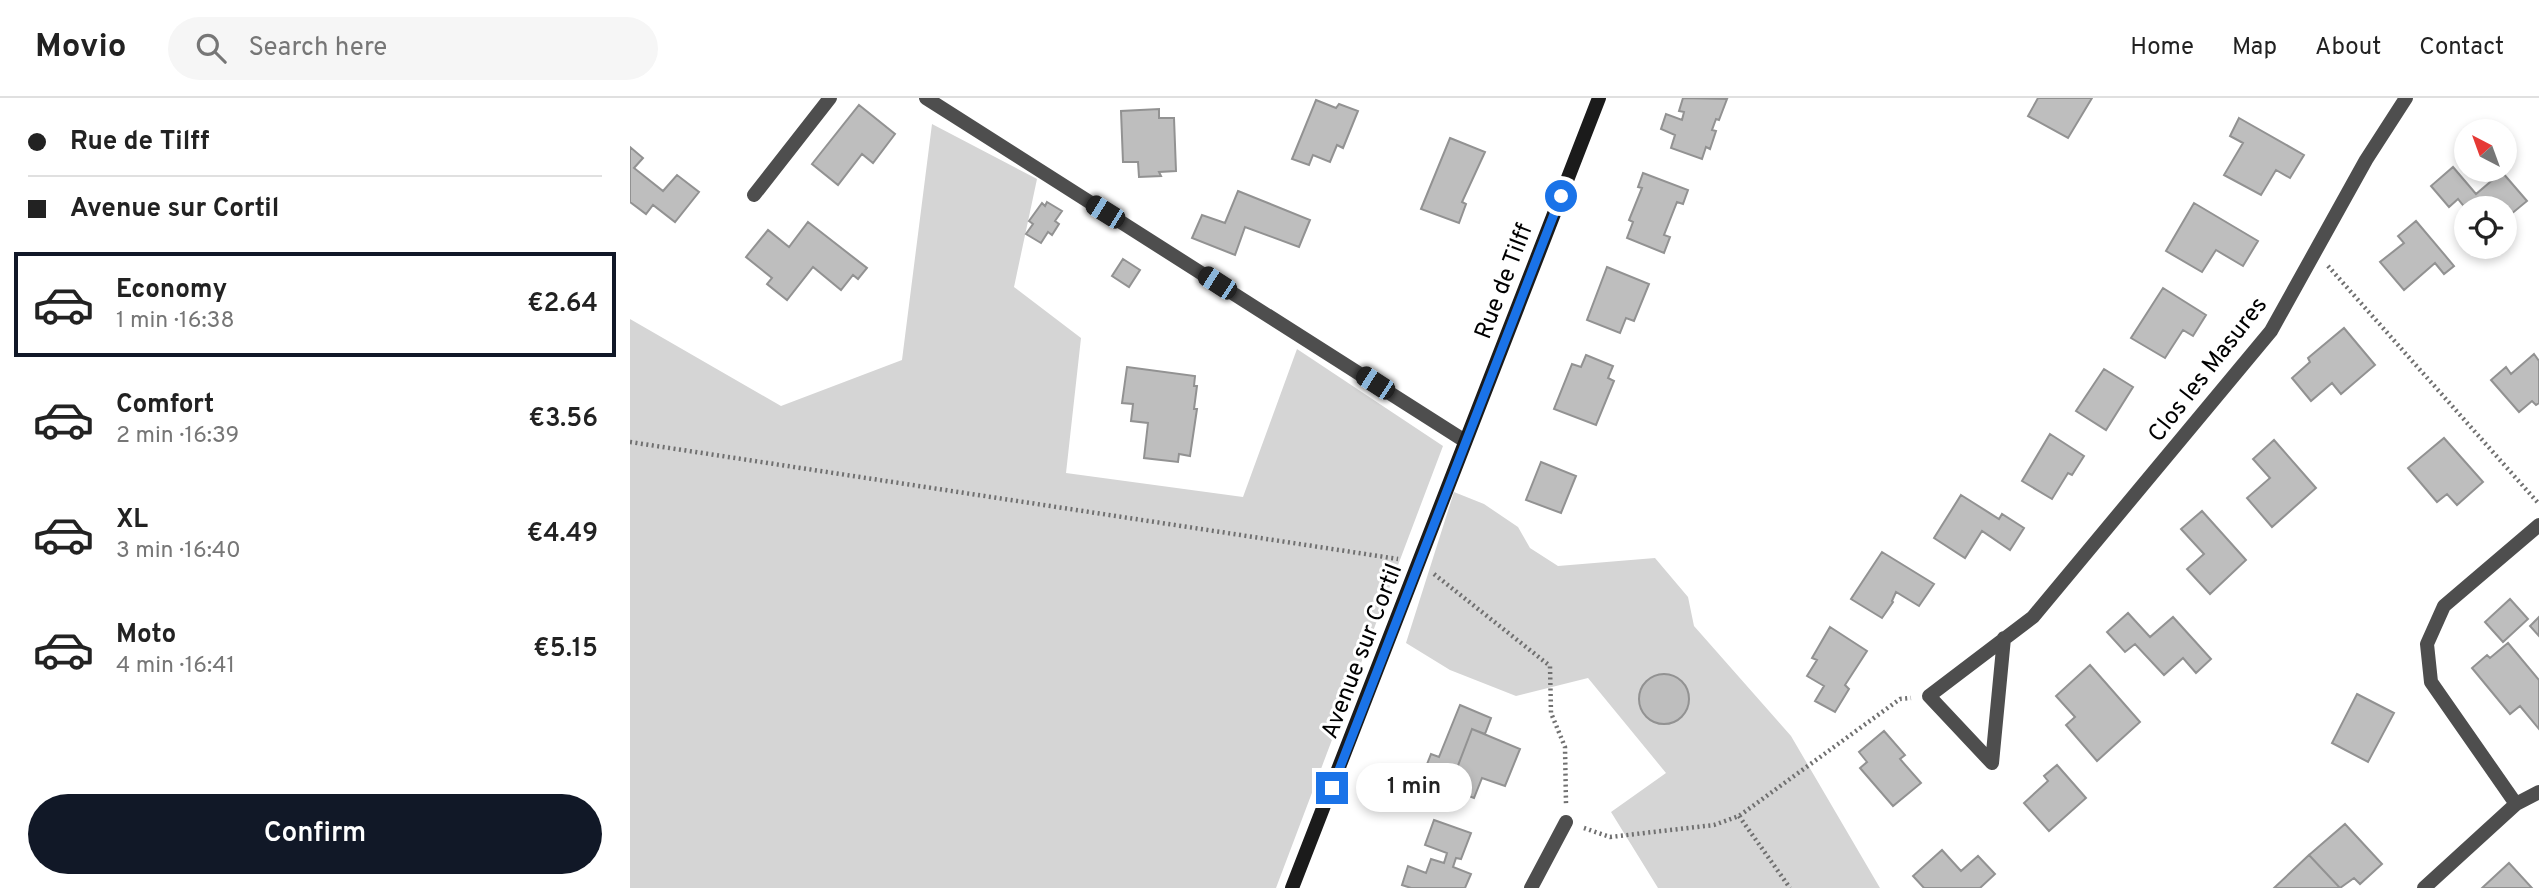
<!DOCTYPE html>
<meta charset="utf-8">
<style>
:root{--surface:#fff;--page:#f6f6f6;--text:#222;--muted:#767676;--line:#e0e0e0;--accent:#111827}
body{margin:0;font-family:Overpass,sans-serif;background:var(--page);color:var(--text);height:100vh;display:flex;flex-direction:column;font-size:26px;white-space:nowrap}
*{box-sizing:border-box;margin:0}
p{font-size:23px;color:var(--muted)}
.icon{flex:none;width:38px;height:38px;fill:none;stroke:currentColor;stroke-width:2;stroke-linecap:round;stroke-linejoin:round}
.map{position:relative;flex:1;overflow:hidden}
.drawer{display:flex;flex-direction:column;background:var(--surface);width:630px}
.drawer>*{flex:none}
.banner{display:grid;align-content:center;height:154px;padding:0 28px;background:var(--surface)}
.needle{width:46px;rotate:319deg}
.tools{position:absolute;left:1824px;top:21px;display:grid;gap:14px}
.tools a{display:grid;place-items:center;width:63px;height:63px;border-radius:50%;background:var(--surface);box-shadow:0 4px 10px #0003;font-size:35px}
.end{position:absolute;width:32px;height:32px;margin:-16px;border:9px solid #1a73e8;background:#fff;box-shadow:0 0 0 4px #fff}
.from{border-radius:50%}
.bubble{position:absolute;height:49px;border-radius:24px;background:var(--surface);box-shadow:0 4px 10px #0003;font-size:23px;font-weight:600;line-height:49px;text-align:center}
.car{position:absolute;width:21px;height:42px;margin:-21px -10px;border-radius:9px;box-shadow:0 0 5px 2px #0007;background:linear-gradient(#222 24%,#8ab4d8 0 40%,#222 0 76%,#8ab4d8 0 86%,#222 0)}
.banner b{display:flex;align-items:center;gap:24px;height:66px;font-size:26px}
.banner b+b{border-top:2px solid var(--line)}
.banner i{width:18px;height:18px;background:var(--text)}
ul{padding:0;list-style:none}
li{display:flex;align-items:center;gap:21px;height:105px;margin:0 14px 10px;padding:0 14px;border:4px solid transparent;border-radius:0px}
li div{flex:1}
li b{display:block;font-size:26px}
li em{font-style:normal;font-weight:600}
li.active{border-color:var(--accent)}
li>.icon{width:63px;height:63px;stroke-width:1.5}
.cta{display:flex;gap:14px;margin-top:auto;padding:14px 28px}
.cta a{flex:1;height:80px;border-radius:42px;background:var(--accent);color:#fff;font-size:28px;font-weight:600;line-height:80px;text-align:center}
header{display:flex;align-items:center;gap:42px;box-sizing:border-box;height:98px;padding:0 35px;background:var(--surface);border-bottom:2px solid var(--line)}
header strong{font-size:33px}
nav{display:flex;gap:38px;margin-inline-start:auto;font-size:24px}
.search{width:490px;height:63px;background:var(--page);display:flex;align-items:center;gap:18px;box-sizing:border-box;padding:0 24px;border-radius:38px;color:var(--muted);font-size:26px}
main{display:flex;flex:1;min-height:0}
.map>svg:first-child{display:block}
</style>
<header>
<strong>Movio</strong>
<div class="search"><svg class="icon" aria-label="search" viewBox="0 0 24 24"><circle cx="10" cy="10" r="6"/><path d="M15 15l6 6"/></svg>Search here</div>
<nav><a>Home</a><a>Map</a><a>About</a><a>Contact</a></nav>
</header>
<main>
<section class="drawer">
<div class="banner">
<b><i class="from"></i>Rue de Tilff</b>
<b><i></i>Avenue sur Cortil</b>
</div>
<ul>
<li class="active"><svg class="icon" aria-label="car" viewBox="0 0 24 24"><path d="M5 17H2v-5l4-1 3-4h7l3 4 3 1v5h-3M9 17h6M6 11h13"/><circle cx="7" cy="17" r="2"/><circle cx="17" cy="17" r="2"/></svg><div><b>Economy</b><p>1 min · 16:38</p></div><em>€2.64</em></li>
<li><svg class="icon" aria-label="car" viewBox="0 0 24 24"><path d="M5 17H2v-5l4-1 3-4h7l3 4 3 1v5h-3M9 17h6M6 11h13"/><circle cx="7" cy="17" r="2"/><circle cx="17" cy="17" r="2"/></svg><div><b>Comfort</b><p>2 min · 16:39</p></div><em>€3.56</em></li>
<li><svg class="icon" aria-label="car" viewBox="0 0 24 24"><path d="M5 17H2v-5l4-1 3-4h7l3 4 3 1v5h-3M9 17h6M6 11h13"/><circle cx="7" cy="17" r="2"/><circle cx="17" cy="17" r="2"/></svg><div><b>XL</b><p>3 min · 16:40</p></div><em>€4.49</em></li>
<li><svg class="icon" aria-label="car" viewBox="0 0 24 24"><path d="M5 17H2v-5l4-1 3-4h7l3 4 3 1v5h-3M9 17h6M6 11h13"/><circle cx="7" cy="17" r="2"/><circle cx="17" cy="17" r="2"/></svg><div><b>Moto</b><p>4 min · 16:41</p></div><em>€5.15</em></li>
</ul>
<div class="cta"><a>Confirm</a></div>
</section>
<div class="map">
<svg width="1909" height="790" viewBox="0 0 1909 790">
<rect width="100%" height="100%" fill="#fff"/>
<path fill="#d5d5d5" d="M302 26 407 81 384 189 451 240 436 375 613 399 667 251 813 348 646 790H0V221L151 308 272 262Z
M824 394 854 406 888 429 900 450 928 468 1025 460 1058 499 1064 528 1161 638 1250 790H1028L981 714 1036 675 958 580 886 598 820 572 776 545Z"/>
<path fill="#bebebe" stroke="#929292" stroke-width="2" d="M1053 0 1097 1 1089 22 1086 21 1082 32 1086 33 1080 51 1076 49 1072 61 1041 50 1045 37 1031 31 1036 16 1052 22 1054 14 1049 13Z
M1408 0H1462L1438 40 1398 18Z
M686 2 706 10 709 6 728 13 713 50 707 47 700 64 683 57 679 67 662 61Z
M229 7 265 36 243 65 232 56 208 87 182 66Z
M529 11V20H544L546 73 529 74 531 78 509 79 508 64H493L491 13Z
M1609 20 1674 57 1660 80 1646 72 1631 97 1594 77 1613 45 1600 38Z
M820 40 855 54 832 104 836 106 829 125 791 111Z
M0 49 13 60 4 70 33 93 47 77 69 94 45 124 23 107 16 116 0 104Z
M1823 69 1846 96 1872 74 1897 103 1874 122V110L1836 111 1828 101 1819 109 1801 88Z
M1013 75 1058 92 1053 106 1047 104 1034 137 1040 139 1034 155 997 140 1003 124 999 122 1012 90 1008 89Z
M608 93 680 122 669 149 615 129 605 157 562 140 572 117 595 125Z
M417 104 432 113 425 123 429 126 422 137 418 134 411 145 396 136 403 126 399 123 412 105 415 108Z
M1564 105 1628 143 1613 168 1586 152 1572 174 1536 153Z
M1786 123 1824 168 1814 176 1805 165 1774 192 1750 164 1774 145 1768 138Z
M178 124 237 170 228 181 223 177 211 192 183 169 157 202 137 186 142 180 116 159 138 132 159 149Z
M493 161 510 172 499 189 482 178Z
M977 169 1019 186 1004 223 996 220 990 235 957 222Z
M1533 190 1576 217 1563 238 1553 232 1535 260 1501 240Z
M1714 230 1745 267 1711 296 1702 285 1681 303 1662 280 1680 264 1678 260Z
M1904 256 1909 263V305L1906 307 1902 303 1889 314 1861 282 1876 269 1881 276Z
M956 257 983 268 978 280 984 283 966 327 924 311 942 266 951 269Z
M497 269 565 278 564 288H567L564 311H567L560 358 549 356 548 364 514 360 518 325 501 323 503 306 492 305Z
M1474 271 1503 289 1476 332 1446 313Z
M1420 336 1454 358 1442 377 1438 375 1422 401 1392 383Z
M1814 340 1853 384 1827 407 1817 396 1807 404 1778 370Z
M1644 342 1686 390 1642 429 1617 400 1640 380 1623 361Z
M911 364 946 378 931 415 896 402Z
M1331 397 1369 421 1372 416 1394 430 1380 452 1352 433 1335 460 1304 440Z
M1572 413 1616 462 1580 496 1557 471 1574 456 1551 431Z
M1252 454 1304 486 1289 508 1266 494 1262 503 1263 504 1252 520 1221 501Z
M1880 501 1898 521 1873 544 1855 524Z
M1498 515 1520 539 1543 519 1581 561 1566 575 1553 560 1534 577 1505 546 1495 554 1477 534Z
M1909 519V538L1900 528Z
M1200 529 1237 553 1215 587 1219 591 1205 614 1185 603 1194 588 1177 578 1187 562 1182 560Z
M1878 545 1909 582V631L1890 608 1880 616 1842 570 1857 557 1860 560Z
M1460 567 1510 624 1467 663 1436 627 1445 619 1426 598Z
M1009 601a25 25 0 1 1 50 0a25 25 0 1 1-50 0Z
M1727 596 1764 615 1738 664 1702 645Z
M830 607 861 620 855 636 842 631 819 691 792 679 801 656 809 659Z
M842 631 890 651 875 688 852 680 844 700 819 691Z
M1254 633 1275 657 1270 661 1291 685 1263 708 1230 670 1237 664 1229 654Z
M1427 667 1456 700 1419 733 1394 705 1418 683 1414 678Z
M804 722 841 735 831 761 826 760 823 769 841 776 835 790H781L772 787 778 768 796 775 801 761 814 765 817 755 795 747Z
M1715 726 1752 766 1730 786 1724 780 1710 790 1679 757Z
M1312 752 1331 773 1348 758 1365 776 1350 790H1294L1283 778Z
M1679 757 1710 790H1644Z
M1879 765 1902 790H1852Z"/>
<g fill="none" stroke-linecap="round" stroke-linejoin="round">
<path stroke="#707070" stroke-width="4.5" stroke-dasharray="2 3.5" stroke-linecap="butt" d="M1698 168 1909 406
M0 344 768 461
M804 476 920 568 921 615 935 649 936 706
M1109 718 1160 790
M954 730 980 739 1084 727 1109 718 1270 601 1281 600"/>
<path stroke="#4e4e4e" stroke-width="14" d="M296 0 835 343
M124 97 200 0
M1374 540 1362 665 1299 598 1403 519 1641 233 1736 62 1776 0
M1886 706 1801 584 1797 546 1814 508 1909 427
M901 790 936 724
M1794 790 1886 706 1909 694"/>
<path stroke="#1b1b1b" stroke-width="14" d="M662 790 969 0"/>
</g>
<g fill="none" stroke-linecap="round" stroke-linejoin="round">
<path stroke="#1a73e8" stroke-width="9" d="M702 690 931 98"/>
</g>
<g text-anchor="middle" stroke-width="6" stroke-linejoin="round" paint-order="stroke">
<g font-size="24" fill="#000" stroke="#fff">
<text transform="translate(873 183) rotate(-69)" y="8">Rue de Tilff</text>
<text transform="translate(1577 271) rotate(-52)" y="8">Clos les Masures</text>
<text transform="translate(731 553) rotate(-69)" y="8">Avenue sur Cortil</text>
</g>
</g>
</svg>
<div class="tools">
<a><svg class="needle" viewBox="-14 -14 28 28"><path d="M0-13l5 13h-10z" fill="#e53935"/><path d="M0 13l5-13h-10z" fill="#767676"/></svg></a>
<a><svg class="icon" aria-label="locate" viewBox="0 0 24 24"><circle cx="12" cy="12" r="6"/><path d="M12 2v4M12 18v4M2 12h4M18 12h4"/></svg></a>
</div>
<i class="end from" style="left:931px;top:98px"></i>
<i class="end" style="left:702px;top:690px"></i>
<div class="bubble" style="left:726px;top:665px;width:116px">1 min</div>
<i class="car" style="left:475px;top:114px;rotate:302deg"></i>
<i class="car" style="left:587px;top:185px;rotate:303deg"></i>
<i class="car" style="left:745px;top:285px;rotate:303deg"></i>
</div>
</main>
